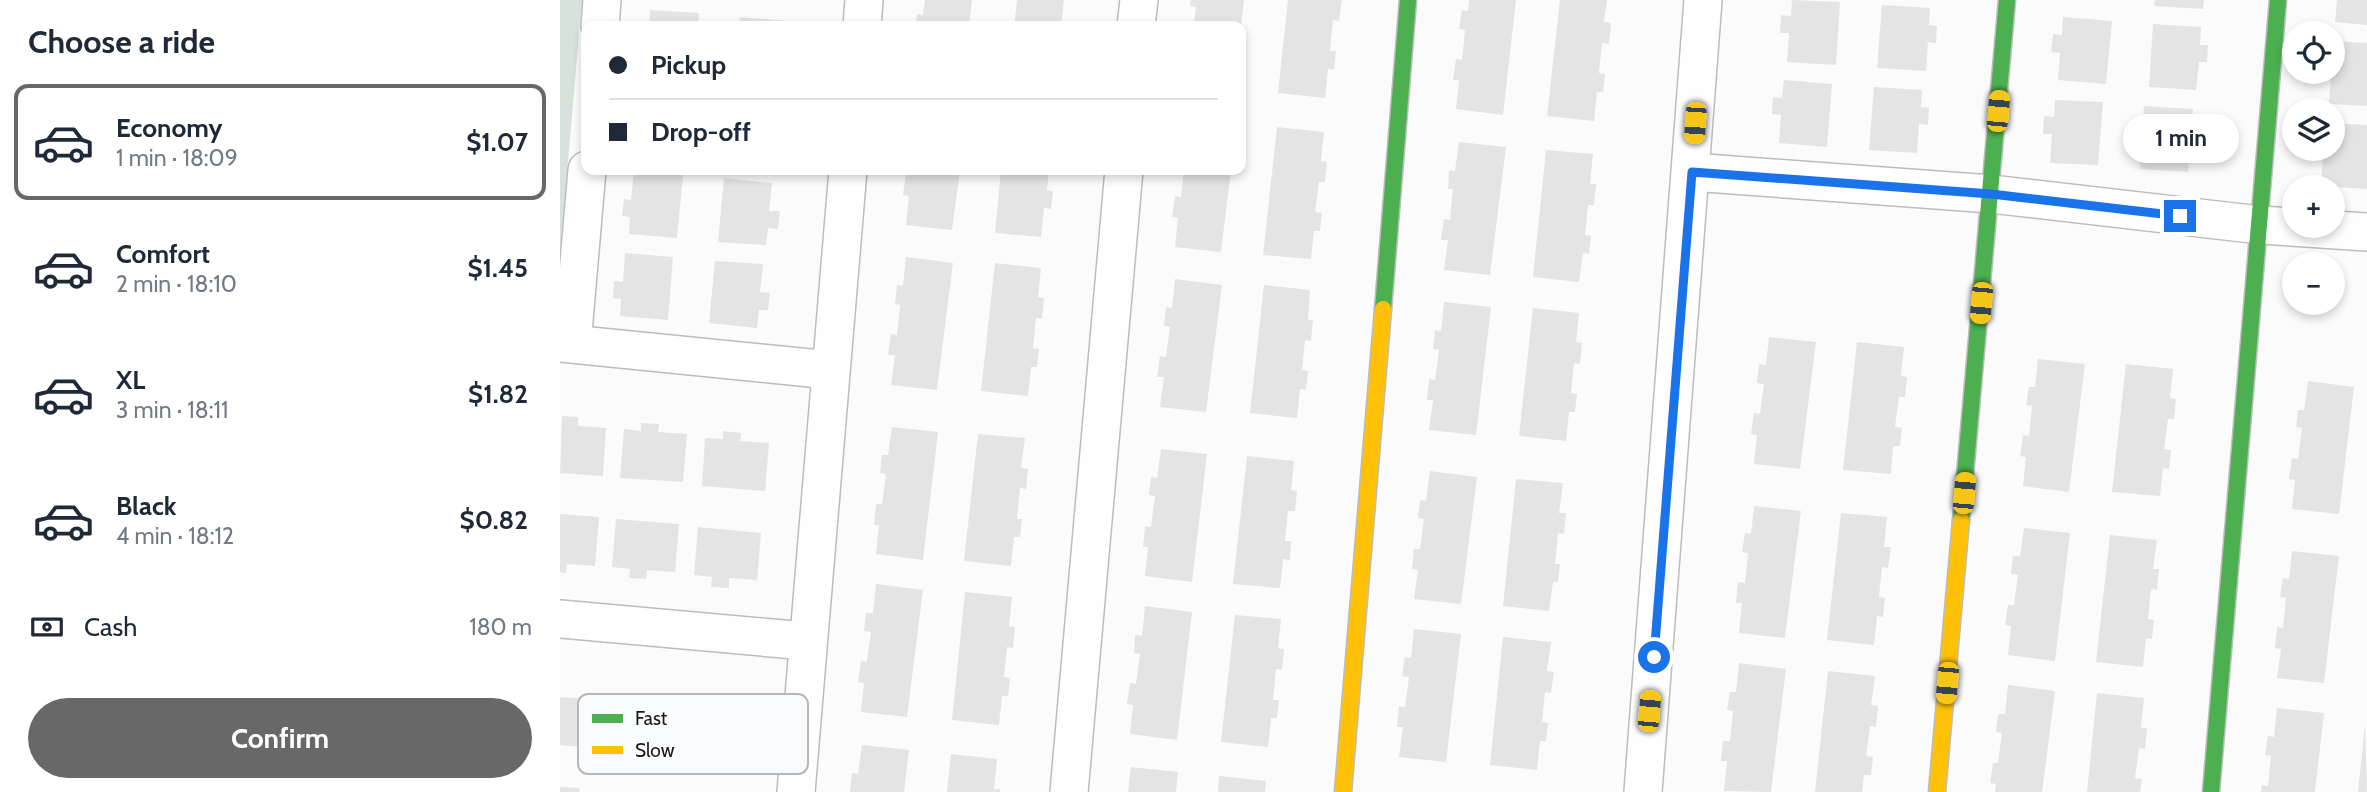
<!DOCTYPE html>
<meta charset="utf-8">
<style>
:root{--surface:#fff;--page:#f6f6f7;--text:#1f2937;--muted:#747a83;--line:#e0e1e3;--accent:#686869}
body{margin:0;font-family:Cabin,sans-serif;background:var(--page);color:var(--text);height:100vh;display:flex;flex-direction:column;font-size:26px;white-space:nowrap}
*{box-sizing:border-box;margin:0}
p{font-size:23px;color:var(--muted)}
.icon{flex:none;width:38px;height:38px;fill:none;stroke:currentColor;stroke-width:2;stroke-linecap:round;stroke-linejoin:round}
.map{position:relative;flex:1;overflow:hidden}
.details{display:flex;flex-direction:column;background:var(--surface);width:560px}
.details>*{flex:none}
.banner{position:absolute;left:21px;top:21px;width:665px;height:154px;border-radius:14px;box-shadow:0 4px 10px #0003;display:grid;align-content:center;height:154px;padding:0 28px;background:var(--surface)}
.buttons{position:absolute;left:1722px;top:21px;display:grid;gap:14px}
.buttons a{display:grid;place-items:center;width:63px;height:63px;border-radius:50%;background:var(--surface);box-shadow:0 4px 10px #0003;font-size:35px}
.end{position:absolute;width:32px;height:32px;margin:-16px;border:9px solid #1a73e8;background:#fff;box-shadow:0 0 0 4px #fff}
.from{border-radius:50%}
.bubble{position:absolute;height:49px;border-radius:24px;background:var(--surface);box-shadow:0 4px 10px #0003;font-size:23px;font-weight:800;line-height:49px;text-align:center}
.car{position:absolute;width:21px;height:42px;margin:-21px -10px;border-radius:9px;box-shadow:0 0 5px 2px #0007;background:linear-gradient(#f5c518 24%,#345 0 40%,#f5c518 0 76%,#345 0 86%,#f5c518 0)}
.banner b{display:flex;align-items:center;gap:24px;height:66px;font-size:26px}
.banner b+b{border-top:2px solid var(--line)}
.banner i{width:18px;height:18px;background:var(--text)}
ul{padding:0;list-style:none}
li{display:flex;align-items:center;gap:21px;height:116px;margin:0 14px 10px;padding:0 14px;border:4px solid transparent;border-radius:14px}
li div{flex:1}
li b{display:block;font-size:26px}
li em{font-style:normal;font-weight:800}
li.on{border-color:var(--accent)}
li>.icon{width:63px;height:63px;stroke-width:1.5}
h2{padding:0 28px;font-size:32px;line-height:84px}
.pay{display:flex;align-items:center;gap:18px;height:77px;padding:0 28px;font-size:26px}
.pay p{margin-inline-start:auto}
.cta{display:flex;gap:14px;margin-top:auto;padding:14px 28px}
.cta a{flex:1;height:80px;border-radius:42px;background:var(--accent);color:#fff;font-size:28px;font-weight:800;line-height:80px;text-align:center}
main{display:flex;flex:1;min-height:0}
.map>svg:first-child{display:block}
</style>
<main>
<section class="details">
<h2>Choose a ride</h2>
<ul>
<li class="on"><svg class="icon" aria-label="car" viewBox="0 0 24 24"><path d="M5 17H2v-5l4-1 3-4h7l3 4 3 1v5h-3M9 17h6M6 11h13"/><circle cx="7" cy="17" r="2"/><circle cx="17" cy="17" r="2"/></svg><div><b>Economy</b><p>1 min · 18:09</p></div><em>$1.07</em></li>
<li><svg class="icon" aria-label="car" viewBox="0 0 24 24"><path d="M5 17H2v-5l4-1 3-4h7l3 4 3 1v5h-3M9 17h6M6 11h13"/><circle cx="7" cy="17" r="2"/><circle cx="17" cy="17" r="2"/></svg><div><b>Comfort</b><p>2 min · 18:10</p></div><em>$1.45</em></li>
<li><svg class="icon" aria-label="car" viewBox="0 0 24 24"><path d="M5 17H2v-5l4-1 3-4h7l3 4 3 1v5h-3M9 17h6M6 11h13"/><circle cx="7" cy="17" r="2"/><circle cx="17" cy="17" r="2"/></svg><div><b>XL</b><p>3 min · 18:11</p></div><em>$1.82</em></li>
<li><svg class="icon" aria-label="car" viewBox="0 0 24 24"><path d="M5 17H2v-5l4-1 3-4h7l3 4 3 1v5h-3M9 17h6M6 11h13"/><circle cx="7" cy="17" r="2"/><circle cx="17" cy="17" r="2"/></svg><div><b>Black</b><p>4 min · 18:12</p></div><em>$0.82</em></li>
</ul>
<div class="pay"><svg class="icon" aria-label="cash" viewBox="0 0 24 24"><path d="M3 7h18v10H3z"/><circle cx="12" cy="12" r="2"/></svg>Cash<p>180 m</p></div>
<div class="cta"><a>Confirm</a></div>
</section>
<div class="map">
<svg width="1807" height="792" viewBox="0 0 1807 792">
<rect width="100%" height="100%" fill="#fbfbfb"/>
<path fill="#d6e2db" d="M0 0H22L0 253Z"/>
<path fill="#e4e4e5" d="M365 0H412L409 26H356L357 14 363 15Z
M457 0H504L501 26H454Z
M631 0H684L681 26H634L636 7 630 6Z
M728 0H782L779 21 773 20 770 51H776L774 70 768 69 765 98 718 93Z
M909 0H956L943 115 896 109 899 80H893L896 59 902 60 905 30 899 29 902 10 908 11Z
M1000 0H1047L1044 22 1051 23 1049 44 1042 43 1039 73 1045 74 1043 92H1037L1034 121 987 116Z
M1232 0 1280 2 1276 65 1227 62 1229 33H1220L1221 15 1231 16Z
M1595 0H1644L1643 9 1594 6Z
M1777 0H1807V25L1775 22Z
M1322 5 1370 8 1369 25 1377 26 1376 43 1368 42 1366 71 1317 68Z
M90 10 139 13 138 26H89Z
M180 17 228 21V26H179Z
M1503 17 1552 21 1546 84 1498 80 1500 53 1491 52 1493 34 1502 35Z
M1593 24 1641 27 1640 45H1648L1647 62H1639L1636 90 1589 87Z
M1774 41 1807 43V106L1769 104 1771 76 1761 75 1762 72H1773Z
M1224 80 1272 84 1267 147 1219 143 1221 115 1212 114 1213 97 1222 98Z
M1314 87 1362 90 1361 107 1369 108 1368 125 1359 124 1357 153 1309 150Z
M1495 100 1543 102 1538 165 1490 163 1492 134H1483L1484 116 1494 117Z
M1584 106 1633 109 1631 126 1640 127 1639 144 1631 143 1628 172 1580 169Z
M1773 123 1807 125V189L1761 186 1763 157H1753L1754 149H1773Z
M717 127 764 132 761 161 767 162 765 182H759L755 212 762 213 760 231H754L751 259 703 255Z
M899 142 946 147 930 275 884 270 888 240H881L884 219 890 220 893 189H888L889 170 895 171Z
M986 150 1033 154 1030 184H1036L1034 205H1028L1025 235 1031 236 1029 254 1023 253 1019 282 973 277Z
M352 170H400L392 230 346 225 349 196 343 195 346 174 352 175Z
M441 170H489L487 190 493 191 491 209 484 208 481 237 435 233Z
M624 170H671L661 252 615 247 618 218 612 217 615 196 621 197Z
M74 171 123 175 117 238 69 234 70 217 62 216 64 199 71 200Z
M164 178 212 183 209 211H220L218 229 208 228 206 245 158 242Z
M65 253 113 257 108 320 60 316 61 299 53 298 54 281 63 282Z
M346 257 393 263 377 390 331 385 335 355H328L331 334 337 335 340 305 335 304 337 285 343 286Z
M155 261 203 264 200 292 210 293 208 310H199L197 328 149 323Z
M435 263 481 268 478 297 484 298 482 319 476 318 473 348 479 349 477 367H471L468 396 421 391Z
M615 279 662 285 646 412 600 407 604 377H597L600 356 606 357 610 327 604 326 606 307 612 308Z
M704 285 750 290 748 320H753L751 341 745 340 742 370 748 371 746 390 740 389 737 418 690 413Z
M884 302 931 307 916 435 869 430 873 400H867L869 379 875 380 879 350 873 349 875 330 881 331Z
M973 308 1019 313 1016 342 1022 343 1020 364 1014 363 1011 393 1017 394 1015 412H1009L1006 441 959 436Z
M1209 337 1256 342 1240 469 1194 464 1197 435 1191 434 1194 413 1200 414 1204 384 1197 383 1199 364 1206 365Z
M1297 342 1344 347 1341 376 1347 377 1345 397H1339L1335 427 1342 428 1340 446H1333L1331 474 1283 470Z
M1478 359 1525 364 1509 492 1463 486 1466 457 1460 456 1463 435 1469 436 1472 406 1466 405 1469 387H1475Z
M1566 364 1613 369 1610 398 1616 399 1614 419H1608L1604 449 1611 450 1609 469 1603 468 1600 496 1552 492Z
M1748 381 1794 387 1779 514 1732 509 1735 480 1729 479 1732 458 1738 459 1742 428 1736 427 1738 410H1744Z
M2 416 18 417V426L46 428 43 476 0 473Z
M81 423 99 424 98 432 127 434 123 482 60 478 64 429 81 431Z
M332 427 378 432 363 560 316 554 319 525H314L316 504H322L326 474 320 473 322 455H328Z
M163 431 181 433 180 441 209 443 205 491 142 486 145 438 163 439Z
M418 434 465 438 461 468 468 469 466 489 460 488 457 519H462L460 537H454L451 566 404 561Z
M601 449 647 454 632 582 585 576 588 547H583L585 526 591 527 595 496 589 495 591 477 597 478Z
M687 456 734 461 731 490 737 491 735 511H728L725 541H731L730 560 723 559 720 588 673 584Z
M870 471 917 477 901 604 854 599 858 570 852 569 854 549H860L864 519 858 518 860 500 866 501Z
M956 479 1003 483 999 513H1006L1004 534 998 533 995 564H1000L998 582H993L989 611 943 606Z
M1194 506 1241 511 1225 638 1179 633 1182 603H1176L1178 582 1185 583 1188 553 1182 552 1185 533 1191 534Z
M1281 513 1327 517 1324 547H1331L1328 568 1322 567 1319 597 1325 598 1323 617 1317 616 1314 645 1267 640Z
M0 514 39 517 35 566 7 564 6 573 0 572Z
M56 519 119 524 115 572 87 570 86 579 69 578 70 569 52 567Z
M138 527 201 533 197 580 169 578V588L151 587 152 577 134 575Z
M1464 528 1510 533 1495 661 1448 655 1451 626 1445 625 1448 605H1454L1458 575 1451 574 1453 556H1460Z
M1550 535 1597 540 1593 569H1599L1597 590 1591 589 1588 619 1594 620 1592 639 1586 638 1583 667 1536 662Z
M1732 551 1779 556 1764 683 1717 678 1721 649 1715 648 1717 627 1723 628 1726 598 1720 597 1723 578 1729 579Z
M316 584 363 590 347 717 301 712 304 683 298 682 301 661 307 662 311 632 304 631 306 613H313Z
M405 592 452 597 449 626 455 627 453 648 447 647 444 677 450 678 448 696H442L439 725 392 720Z
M585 606 632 612 617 740 570 734 573 705 567 704 570 683 576 684 580 654 574 653 575 635 582 636Z
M675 615 721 619 718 648 724 649 722 670 716 669 713 700H719L717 718H711L708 747 661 742Z
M854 629 901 634 886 762 839 757 843 727H837L839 706 845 707 849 677 842 676 845 657 851 658Z
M943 637 991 642 987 671 994 672 991 693 985 692 982 722 988 723 986 741H980L977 770 930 765Z
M1179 663 1226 669 1211 792 1164 791 1167 761H1161L1163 741H1170L1173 711 1167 710 1170 692H1176Z
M1268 671 1315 676 1311 705 1318 706 1316 727 1310 726 1306 756 1313 757 1311 775H1304L1302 792H1255Z
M1448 685 1495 691 1482 792H1435L1436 784 1430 783 1433 763H1438L1442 733 1436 732 1438 714H1445Z
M1537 693 1584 698 1581 728H1587L1585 749 1579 748 1575 778 1582 779 1580 792H1527Z
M0 697 27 699 23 747 0 745Z
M1717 708 1764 713 1755 792H1701L1702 785 1708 786 1711 756 1705 755 1708 736 1714 737Z
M1805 724 1807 792H1798Z
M302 745 349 750 344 792H290L292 773 298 774Z
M391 754 437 759 434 789H440V792H387Z
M571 767 618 772 616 792H568Z
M659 776 706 781 705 792H658Z
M0 787 20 788 19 792H0Z"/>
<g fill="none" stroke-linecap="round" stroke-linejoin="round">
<defs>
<path id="street" d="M40 26 42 0
M302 26 304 0
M576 26 579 0
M1132 172 1431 194 1700 225 1807 232
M0 343 270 370
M12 344 27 170
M0 619 246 641
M236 792 288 170
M509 792 564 170
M1083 792 1143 0"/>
<path id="fast" d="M823 309 848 0
M1401 520 1447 0
M1651 792 1718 0"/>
<path id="slow" d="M783 792 823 309
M1377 792 1401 520"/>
</defs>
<use href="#street" stroke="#bcbcbc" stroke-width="40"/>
<use href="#fast" stroke="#bcbcbc" stroke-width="19"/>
<use href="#slow" stroke="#bcbcbc" stroke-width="19"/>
<use href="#street" stroke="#fefefe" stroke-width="37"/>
<use href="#fast" stroke="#4caf50" stroke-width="16"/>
<use href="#slow" stroke="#ffc107" stroke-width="16"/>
</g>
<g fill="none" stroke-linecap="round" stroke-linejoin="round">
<path stroke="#1a73e8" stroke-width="9" d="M1094 657 1132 172 1431 194 1620 216"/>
</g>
<rect x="18" y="694" width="230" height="80" rx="10" fill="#fafbfc" stroke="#b6b7b8" stroke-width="2"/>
<rect x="32" y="714" width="31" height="9" fill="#4caf50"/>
<rect x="32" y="746" width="31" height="8" fill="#ffc107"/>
<g font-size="19" fill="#19191a">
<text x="75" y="725">Fast</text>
<text x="75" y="757">Slow</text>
</g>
</svg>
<div class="buttons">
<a><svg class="icon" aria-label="locate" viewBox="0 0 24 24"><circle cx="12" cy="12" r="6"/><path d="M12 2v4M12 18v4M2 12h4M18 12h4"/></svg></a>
<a><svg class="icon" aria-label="layers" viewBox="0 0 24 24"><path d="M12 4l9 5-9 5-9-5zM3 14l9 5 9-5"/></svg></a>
<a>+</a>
<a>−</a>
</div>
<i class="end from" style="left:1094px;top:657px"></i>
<i class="end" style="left:1620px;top:216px"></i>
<div class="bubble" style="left:1563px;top:114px;width:116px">1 min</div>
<i class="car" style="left:1438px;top:111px;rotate:5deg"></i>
<i class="car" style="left:1135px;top:123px;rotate:184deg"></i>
<i class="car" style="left:1421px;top:303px;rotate:185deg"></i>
<i class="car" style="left:1404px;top:493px;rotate:5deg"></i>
<i class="car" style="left:1387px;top:683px;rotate:185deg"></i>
<i class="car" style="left:1089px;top:711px;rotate:5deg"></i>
<div class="banner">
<b><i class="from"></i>Pickup</b>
<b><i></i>Drop-off</b>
</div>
</div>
</main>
